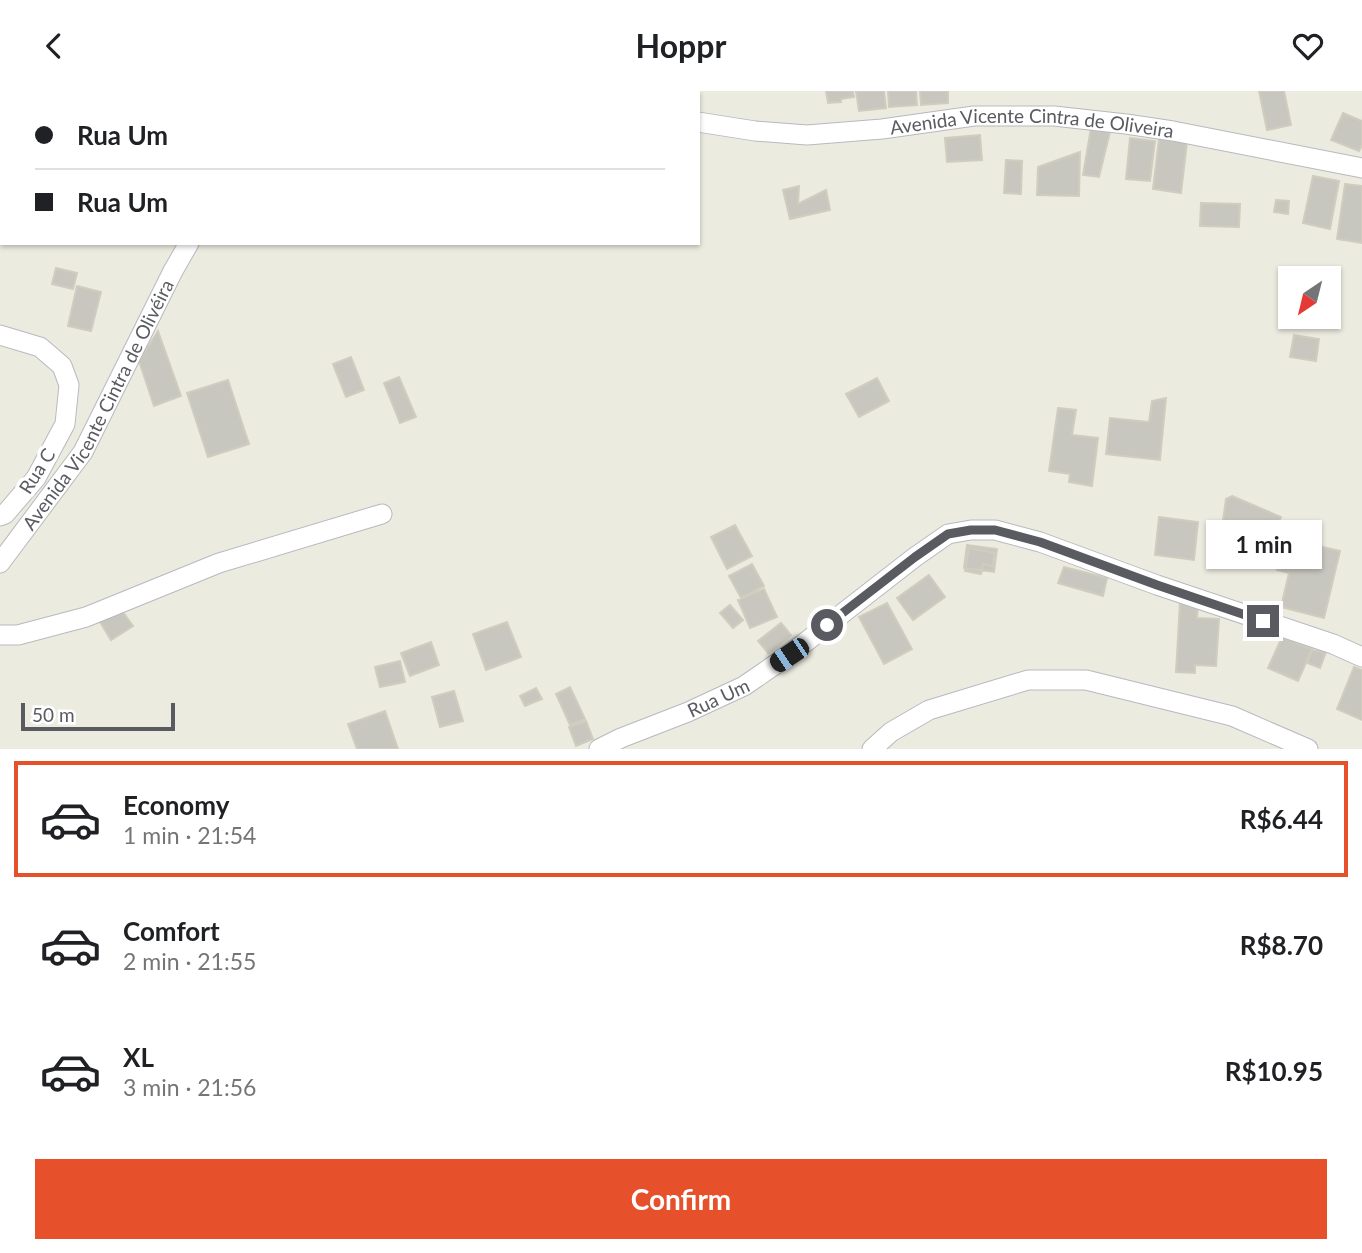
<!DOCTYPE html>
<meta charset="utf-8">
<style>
:root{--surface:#fff;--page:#f2f2f2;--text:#202124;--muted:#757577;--line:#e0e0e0;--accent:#e6512b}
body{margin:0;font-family:Lato,sans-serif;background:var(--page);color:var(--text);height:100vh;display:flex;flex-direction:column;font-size:26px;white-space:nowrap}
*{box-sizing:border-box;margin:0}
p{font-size:23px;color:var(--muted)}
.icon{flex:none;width:38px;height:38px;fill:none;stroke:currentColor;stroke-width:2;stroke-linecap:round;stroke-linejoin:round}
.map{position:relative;height:658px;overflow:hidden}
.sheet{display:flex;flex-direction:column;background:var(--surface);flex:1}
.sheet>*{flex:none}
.guide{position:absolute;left:0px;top:0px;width:700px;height:154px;box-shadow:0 2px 5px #0004;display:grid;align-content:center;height:154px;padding:0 35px;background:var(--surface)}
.needle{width:46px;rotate:215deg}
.controls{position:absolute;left:1278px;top:175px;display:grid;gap:14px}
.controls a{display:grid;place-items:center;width:63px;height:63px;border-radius:0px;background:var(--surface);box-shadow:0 2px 5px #0004;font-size:35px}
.scale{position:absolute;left:21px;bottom:18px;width:154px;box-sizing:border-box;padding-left:7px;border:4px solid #595b61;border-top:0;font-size:19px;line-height:24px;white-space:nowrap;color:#595b61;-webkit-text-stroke:5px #fff;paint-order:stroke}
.end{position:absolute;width:32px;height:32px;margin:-16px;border:9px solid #595b61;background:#fff;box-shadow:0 0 0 4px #fff}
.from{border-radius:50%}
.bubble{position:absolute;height:49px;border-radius:0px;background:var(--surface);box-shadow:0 2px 5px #0004;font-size:23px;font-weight:700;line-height:49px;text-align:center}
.car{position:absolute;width:21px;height:42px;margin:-21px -10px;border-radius:9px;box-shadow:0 0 5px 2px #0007;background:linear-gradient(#222 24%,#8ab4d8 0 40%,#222 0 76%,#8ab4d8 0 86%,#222 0)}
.guide b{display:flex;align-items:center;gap:24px;height:66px;font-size:26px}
.guide b+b{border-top:2px solid var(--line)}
.guide i{width:18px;height:18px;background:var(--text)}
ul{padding:12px 0 0;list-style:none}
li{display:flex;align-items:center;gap:21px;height:116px;margin:0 14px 10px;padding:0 21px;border:4px solid transparent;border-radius:0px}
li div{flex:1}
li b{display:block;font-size:26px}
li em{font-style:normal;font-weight:700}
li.selected{border-color:var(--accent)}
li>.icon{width:63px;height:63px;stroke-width:1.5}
.primary-button{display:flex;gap:14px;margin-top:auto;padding:14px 35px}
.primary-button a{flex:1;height:80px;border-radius:0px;background:var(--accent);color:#fff;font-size:28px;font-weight:700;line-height:80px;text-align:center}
header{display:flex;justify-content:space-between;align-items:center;height:91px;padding:0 35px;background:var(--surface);font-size:32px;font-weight:700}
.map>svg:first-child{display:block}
</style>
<header><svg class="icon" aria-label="back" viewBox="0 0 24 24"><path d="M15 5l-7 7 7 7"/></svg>Hoppr<svg class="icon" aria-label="heart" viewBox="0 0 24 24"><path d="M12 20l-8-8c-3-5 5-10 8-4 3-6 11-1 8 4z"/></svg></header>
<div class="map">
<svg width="1362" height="658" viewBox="0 0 1362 658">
<rect width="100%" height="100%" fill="#ecebe0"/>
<path fill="#c8c7bf" stroke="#d0cdbe" stroke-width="2" d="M826 0H853L854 6 841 8V11L828 12Z
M856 0H884L886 17 859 20Z
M888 0H916L917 14 889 16Z
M920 0H948V12L921 14Z
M1259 0H1284L1291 34 1267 39Z
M1343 22 1362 30V54L1359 60 1331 49Z
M1091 37 1110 41 1099 86 1083 84Z
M980 44 982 69 947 71 945 47Z
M1130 47 1155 50 1150 90 1126 88Z
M1159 48 1187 51 1181 102 1153 98Z
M1080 61 1079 105 1037 104 1038 76Z
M1006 69 1022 70 1021 103 1004 102Z
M1313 85 1339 90 1330 138 1303 132Z
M1345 93 1362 95V152L1337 148Z
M799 95 798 113 826 99 830 119 790 128 783 99Z
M1276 109 1289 110 1288 123 1274 121Z
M1201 112 1240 113 1239 136 1200 135Z
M56 177 77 182 73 198 52 193Z
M77 195 101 201 91 240 68 235Z
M158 240 181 305 154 315 139 270Z
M1294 244 1319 248 1316 270 1290 266Z
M351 266 364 299 346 306 333 273Z
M399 286 416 326 400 332 384 292Z
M877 287 889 310 859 326 846 303Z
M228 289 249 353 208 366 187 302Z
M1166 307 1160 369 1106 363 1110 327 1149 331 1152 310Z
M1058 317 1076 319 1072 344 1098 347 1092 395 1069 391 1070 383 1049 380Z
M1232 405 1281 426 1266 464 1240 453 1230 477 1217 472 1226 408Z
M1159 426 1198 431 1194 469 1155 464Z
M735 434 752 465 727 478 711 446Z
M1284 447 1340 460 1324 527 1281 516 1289 482 1277 479Z
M967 454 997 458 994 481 964 477Z
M969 457 995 462 993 475 983 473 981 483 965 480Z
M752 473 764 495 741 507 729 485Z
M1064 476 1107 487 1103 505 1058 492Z
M929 484 945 506 913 529 897 507Z
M764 498 777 526 750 537 738 509Z
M1180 511 1198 513 1197 527 1219 528 1216 575 1195 574V582L1176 581Z
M887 512 912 558 884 573 859 526Z
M730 514 743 529 733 537 720 522Z
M120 517 133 535 111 549 100 531Z
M507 531 521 566 486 579 473 543Z
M781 532 791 544 768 562 758 550Z
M1282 546 1312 558 1298 590 1268 577Z
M431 551 439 574 410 585 401 562Z
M1312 559 1326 561 1320 577 1307 572Z
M400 570 405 591 380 596 375 576Z
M1354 576 1362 579V629L1337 618Z
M570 596 585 628 570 634 556 603Z
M536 597 542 608 525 615 520 605Z
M454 600 463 630 440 636 432 606Z
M385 620 398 658H357L348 633Z
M586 630 593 648 576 655 569 636Z"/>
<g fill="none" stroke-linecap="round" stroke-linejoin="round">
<defs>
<g id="street">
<path d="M554 0 561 2"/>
<path d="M376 2 389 0"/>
<path d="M0 19H2"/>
<path id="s1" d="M698 31 755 40 807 44 882 38 974 25H1054L1126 33 1173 40 1362 77"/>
<path d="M0 244 40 256 62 275 69 294 65 333 36 387 5 423 0 425"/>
<path id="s2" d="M0 472 83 361 173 180 189 152"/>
<path d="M0 544H18L86 526 219 472 382 423"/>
<path id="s3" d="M599 658 621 647 688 621 744 595 789 564 915 466 948 443 971 439H995L1040 451 1157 494 1333 553 1362 566"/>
<path d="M872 658 891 641 929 619 1028 589H1086L1232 625 1308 658"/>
</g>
</defs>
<use href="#street" stroke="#b8b9bf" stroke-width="21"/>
<use href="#street" stroke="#fff" stroke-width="19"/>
</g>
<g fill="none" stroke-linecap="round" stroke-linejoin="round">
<path stroke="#595b61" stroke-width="9" d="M827 534 915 466 948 443 971 439H995L1040 451 1157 494 1263 530"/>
</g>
<g text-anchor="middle" stroke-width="7" stroke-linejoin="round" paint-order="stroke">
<g font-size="19" fill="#595b61" stroke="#fff">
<text dy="7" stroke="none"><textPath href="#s1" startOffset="336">Avenida Vicente Cintra de Oliveira</textPath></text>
<text dy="7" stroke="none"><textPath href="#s2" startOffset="187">Avenida Vicente Cintra de Olivéira</textPath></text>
<text transform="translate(37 380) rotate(-57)" y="7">Rua C</text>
<text dy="7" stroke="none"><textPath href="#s3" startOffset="130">Rua Um</textPath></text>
</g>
</g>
</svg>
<div class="controls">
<a><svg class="needle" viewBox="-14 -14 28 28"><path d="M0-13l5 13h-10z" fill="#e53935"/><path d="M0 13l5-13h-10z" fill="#757577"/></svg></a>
</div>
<div class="scale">50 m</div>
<i class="end from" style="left:827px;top:534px"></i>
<i class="end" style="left:1263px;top:530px"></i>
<div class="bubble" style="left:1206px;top:429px;width:116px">1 min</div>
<i class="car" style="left:789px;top:564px;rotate:236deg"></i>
<div class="guide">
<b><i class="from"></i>Rua Um</b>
<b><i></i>Rua Um</b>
</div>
</div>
<section class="sheet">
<ul>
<li class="selected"><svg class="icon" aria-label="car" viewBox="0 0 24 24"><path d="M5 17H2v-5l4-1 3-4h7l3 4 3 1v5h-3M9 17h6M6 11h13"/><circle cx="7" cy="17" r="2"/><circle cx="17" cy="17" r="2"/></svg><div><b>Economy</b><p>1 min · 21:54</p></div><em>R$6.44</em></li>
<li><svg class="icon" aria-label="car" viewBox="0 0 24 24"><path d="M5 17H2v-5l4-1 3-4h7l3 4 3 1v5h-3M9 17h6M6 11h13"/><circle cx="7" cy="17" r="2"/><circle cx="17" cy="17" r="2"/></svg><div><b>Comfort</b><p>2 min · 21:55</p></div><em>R$8.70</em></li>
<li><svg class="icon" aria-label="car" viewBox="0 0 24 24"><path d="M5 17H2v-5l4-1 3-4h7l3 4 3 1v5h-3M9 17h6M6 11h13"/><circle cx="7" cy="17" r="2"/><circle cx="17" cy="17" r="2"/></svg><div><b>XL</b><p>3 min · 21:56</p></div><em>R$10.95</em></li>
</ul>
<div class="primary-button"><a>Confirm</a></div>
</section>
